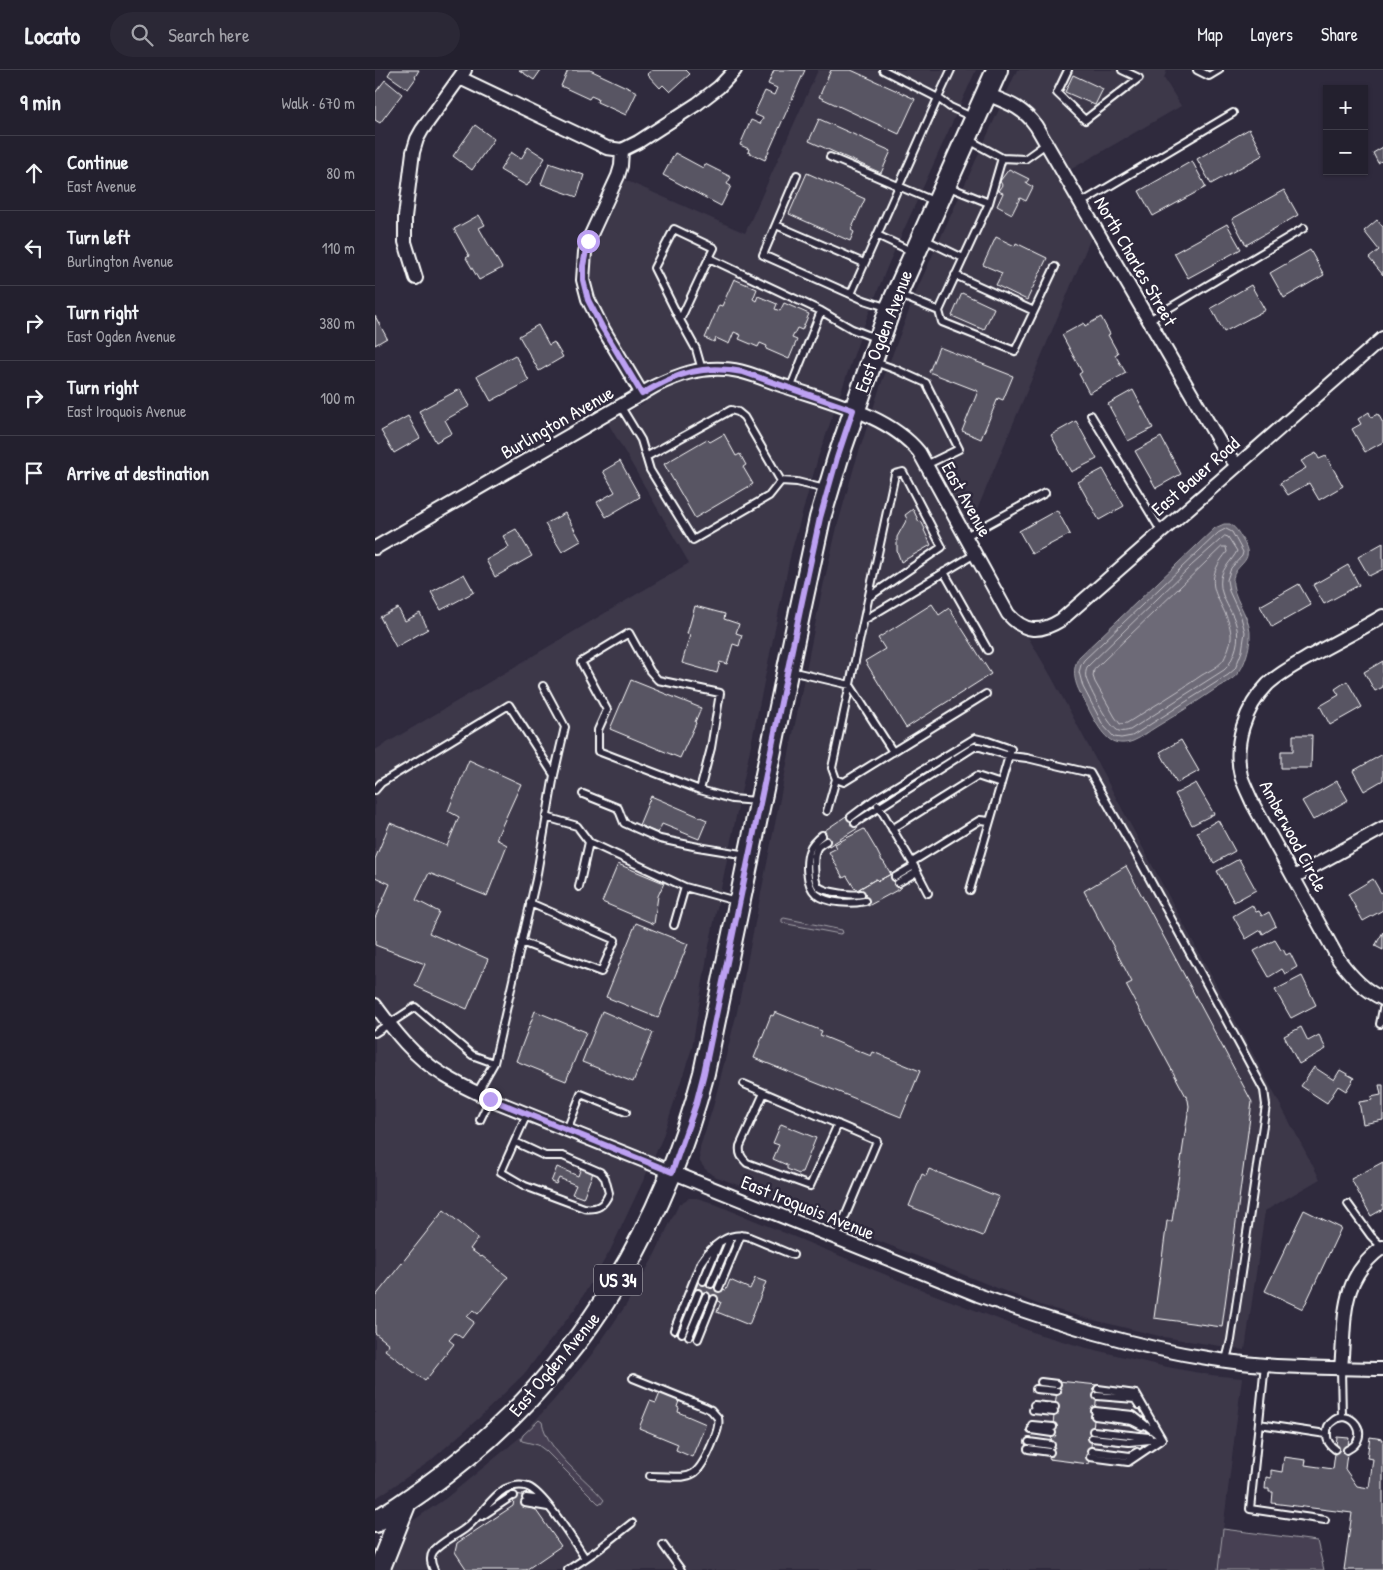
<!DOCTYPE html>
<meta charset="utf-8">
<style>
:root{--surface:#23202e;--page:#2b2836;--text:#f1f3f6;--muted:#a3a3aa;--line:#403e4a}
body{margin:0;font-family:"Patrick Hand",sans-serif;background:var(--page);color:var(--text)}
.controls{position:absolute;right:15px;top:15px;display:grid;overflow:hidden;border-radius:0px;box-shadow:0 1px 4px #0004}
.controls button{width:45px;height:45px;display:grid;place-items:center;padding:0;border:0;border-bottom:1px solid var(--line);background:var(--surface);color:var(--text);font:25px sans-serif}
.stop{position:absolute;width:15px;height:15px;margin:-11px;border:4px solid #bca0f2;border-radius:50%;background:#fff}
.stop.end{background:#bca0f2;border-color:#fff;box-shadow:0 1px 5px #0008}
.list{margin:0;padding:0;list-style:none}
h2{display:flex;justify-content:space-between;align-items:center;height:65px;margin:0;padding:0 20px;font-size:21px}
h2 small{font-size:16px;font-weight:400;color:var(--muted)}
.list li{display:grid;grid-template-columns:32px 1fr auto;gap:15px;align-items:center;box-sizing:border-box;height:75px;padding:0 20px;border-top:1px solid var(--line)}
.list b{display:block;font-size:19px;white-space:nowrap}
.list p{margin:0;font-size:16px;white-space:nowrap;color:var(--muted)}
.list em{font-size:16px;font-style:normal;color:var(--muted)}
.icon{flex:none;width:28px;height:28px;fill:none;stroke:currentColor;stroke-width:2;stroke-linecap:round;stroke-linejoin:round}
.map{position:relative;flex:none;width:1008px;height:1500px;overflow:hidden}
header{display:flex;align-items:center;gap:30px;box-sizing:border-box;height:70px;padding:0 25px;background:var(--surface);border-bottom:1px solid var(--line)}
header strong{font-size:24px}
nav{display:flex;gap:28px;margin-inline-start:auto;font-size:18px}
.search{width:350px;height:45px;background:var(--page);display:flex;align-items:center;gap:12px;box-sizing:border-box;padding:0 18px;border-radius:28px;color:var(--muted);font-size:19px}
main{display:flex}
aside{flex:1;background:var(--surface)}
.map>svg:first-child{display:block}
</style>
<header>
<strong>Locato</strong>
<div class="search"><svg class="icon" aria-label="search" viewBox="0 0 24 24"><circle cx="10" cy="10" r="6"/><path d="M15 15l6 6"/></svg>Search here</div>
<nav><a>Map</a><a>Layers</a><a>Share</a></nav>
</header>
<main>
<aside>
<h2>9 min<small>Walk · 670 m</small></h2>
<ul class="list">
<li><svg class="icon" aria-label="ahead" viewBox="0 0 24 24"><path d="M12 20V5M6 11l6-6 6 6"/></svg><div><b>Continue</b><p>East Avenue</p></div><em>80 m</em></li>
<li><svg class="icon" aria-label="left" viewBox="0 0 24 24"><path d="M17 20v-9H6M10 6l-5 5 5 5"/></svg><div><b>Turn left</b><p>Burlington Avenue</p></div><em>110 m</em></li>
<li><svg class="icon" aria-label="right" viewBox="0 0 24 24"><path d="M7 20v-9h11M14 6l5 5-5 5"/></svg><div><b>Turn right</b><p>East Ogden Avenue</p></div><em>380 m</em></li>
<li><svg class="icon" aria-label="right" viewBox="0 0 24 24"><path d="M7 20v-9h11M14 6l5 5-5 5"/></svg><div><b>Turn right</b><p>East Iroquois Avenue</p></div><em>100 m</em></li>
<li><svg class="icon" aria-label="arrive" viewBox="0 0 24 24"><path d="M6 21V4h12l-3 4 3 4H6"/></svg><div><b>Arrive at destination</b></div></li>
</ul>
</aside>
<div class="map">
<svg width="1008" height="1500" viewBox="0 0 1008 1500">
<rect width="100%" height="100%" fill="#2f2a3d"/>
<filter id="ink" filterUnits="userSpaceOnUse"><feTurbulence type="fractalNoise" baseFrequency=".02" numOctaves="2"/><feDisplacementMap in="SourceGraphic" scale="10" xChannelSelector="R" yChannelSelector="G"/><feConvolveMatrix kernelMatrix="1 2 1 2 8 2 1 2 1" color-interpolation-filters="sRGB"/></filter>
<g filter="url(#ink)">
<path fill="#3c3749" d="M443 0H601L513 195 491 250 443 388 416 483 333 881 317 978 287 1069 276 1094 235 1181 200 1239 149 1304 103 1349 54 1392 0 1429V680L314 493 233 353 271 332 224 251 215 232 209 186 219 180 250 110 370 163Z
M642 0H792L789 8 806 36 688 104 720 158 592 464 676 606 945 1109 890 1141 870 1280 788 1267 710 1248 665 1235 337 1105 330 1099 325 1092 324 1085 325 1077 338 1037 362 942 446 525 463 453 479 397 505 317 543 217Z
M314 1128H322L335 1132 555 1223 663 1264 708 1277 787 1296 836 1305 867 1308 843 1500H12L30 1456 71 1428 143 1369 178 1331 217 1284 251 1235 278 1188 304 1134Z"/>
<path fill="#464152" stroke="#a2a0a8" d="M409 848 467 860 468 863 465 864 407 853V849Z
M164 1350 167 1352C173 1383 210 1407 229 1430L226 1434 223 1433 171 1381 163 1375 147 1371 146 1369 148 1365Z
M848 1459 942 1471 949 1500H843Z"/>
<path fill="#6d6a77" stroke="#a7a6ad" d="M849 454H855C861 458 864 463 867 469 884 495 855 492 858 515 861 534 877 549 875 569 874 579 870 594 864 602 858 610 847 615 839 620 820 633 801 645 781 657 774 661 766 668 758 671 753 673 746 674 740 672 727 669 715 641 709 630 701 616 695 602 704 587L840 458Z"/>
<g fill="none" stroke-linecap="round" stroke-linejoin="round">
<path stroke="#c5c3c9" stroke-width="1" d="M851 459 857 462 868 482 867 486 856 498 852 510 854 521 866 547 870 562 867 581 860 599 853 605 757 666 746 668 739 667 728 655 708 617 704 602 706 595 709 590 843 463Z
M850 466 853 467 862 481C857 491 848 497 846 508 842 535 873 548 859 584 856 590 855 595 849 600L755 660C752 661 747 662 744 661 735 659 714 618 711 608 710 604 711 601 712 597L816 496Z
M847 477H851L852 482C821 519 852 529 856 564 857 571 852 583 849 589 845 596 834 601 827 605 803 622 777 637 752 653L745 654 740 647 720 612 718 606 719 600Z"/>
</g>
<path fill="#595564" stroke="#fff" d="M16 0H44L40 7 41 8 33 19 13 5Z
M144 0H166L159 10Z
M193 0H215L262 22 251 45 222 32 223 29 216 26 214 29 186 16Z
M277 0H311L315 4 295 22 288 15 285 18 272 4Z
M399 0H430L390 90 373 82 374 79 365 75 376 50 385 54 388 48 379 44 390 21 399 25 402 18 393 14Z
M456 0H476L540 29 524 64 444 27Z
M698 5 728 19 720 35 690 22Z
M10 10 27 24 5 53 0 50V23Z
M444 49 516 81 506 103 434 71Z
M100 55 119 69 97 100 78 86Z
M874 59 888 85 836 114 822 89Z
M153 77 170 88 152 116 125 100 136 82 146 89Z
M1008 77V90L1003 93 998 83Z
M300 83 328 98 330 94 356 107 352 114 356 116 346 136 288 105Z
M817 91 831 117 778 146 764 121Z
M174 93 209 105 202 127 166 114Z
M634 99 654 109 651 113 658 117 651 131 645 128 637 144 622 136 628 123 623 121 627 115 625 111Z
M432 103 490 129 476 160 479 162 475 171 414 144Z
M909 120 923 145 871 175 857 149Z
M104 145 110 155 104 158 127 198 104 210 91 188 94 186 79 159Z
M1002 150 1008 157V205L994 188 1004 180 989 161Z
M852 154 866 179 813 208 799 183Z
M621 167 640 176 641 173 672 188 652 230 621 215 627 203 608 195Z
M935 180 949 205 909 228 895 203Z
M359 209 382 219 378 229 381 231 383 226 402 234 400 239 405 241 409 233 434 244 427 260 422 258 417 268 422 270 414 289 391 279 392 276 385 273 383 277 364 269 366 265 359 262 354 274 341 268 339 272 330 268 344 235 347 236Z
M876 215 890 240 849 262 836 238Z
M587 223 619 238 609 260 577 246Z
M0 246 12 268 0 275Z
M726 247 735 264 733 265 743 283 740 285 751 303 714 323 704 304 707 302 687 265 709 253 710 256Z
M163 255 174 275 179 272 188 287 164 301 144 266Z
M564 277 638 306 628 330 623 328 606 369 587 361 603 321 554 302Z
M140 285 154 311 116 331 102 306Z
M85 319 95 336 70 350 77 363 61 372 44 341Z
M758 320 778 358 753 371 733 334Z
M994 342 996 347 1003 344 1008 353V372L990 382 977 359 986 354 983 349Z
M33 346 45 368 19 383 6 361Z
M701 351 722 389 696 402 676 365Z
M349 364 361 386 365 384 371 395 368 397 378 414 320 448 289 394 332 369 335 372Z
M786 367 806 404 781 418 760 381Z
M941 383 944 389 951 386 968 416 944 430 934 413 913 425 905 413 931 398 926 391Z
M245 391 265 427 231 447 222 432 240 422 228 401Z
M728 399 749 436 724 450 703 412Z
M538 439 544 452 546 451 550 459 549 460 556 475 526 492 522 481V467L532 449 530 445Z
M682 440 695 464 657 484 644 461Z
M190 443 206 471 187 482 170 454Z
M141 459 157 486 120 507 111 490 134 477 128 466Z
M1008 473V499L994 506 983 487Z
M973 495 984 515 949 534 938 515Z
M89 504 99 522 66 540 56 522Z
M924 514 936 535 897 557 885 536Z
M557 534 564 545 574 538 616 604 531 658 490 591 510 579 503 568Z
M320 536 350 544 349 549 364 554 361 563 367 565 364 576 358 574 352 594 345 592 342 603 307 593 315 565 312 564Z
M23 538 30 551 45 543 53 559 21 577 5 547Z
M1008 591V617L1000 621 989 602Z
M256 610 326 638 320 652 321 653 305 688 235 659Z
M972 611 987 637 955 655 945 636 964 625 960 619Z
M918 665H937L936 698H906V681H918Z
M806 670 824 701 802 713 785 682Z
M1008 684V710L989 721 978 701Z
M94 690 146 714 121 769 132 775 112 826 54 803 41 830 64 842 54 863 113 889 92 939 40 916 50 894 0 875V848L15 814 0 807V789L15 753 72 776 84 747 73 741Z
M962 711 973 730 938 750 927 731Z
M821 713 839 744 817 755 800 724Z
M276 726 332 750 324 769 287 754 283 763 264 755Z
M474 744 483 758 454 776 446 763Z
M843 750 860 781 839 793 822 762Z
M489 759 502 781 507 791H508L516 804 503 811 501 809 482 820 481 818 480 819 472 806 468 808 454 782 462 778 460 774Z
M864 789 881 820 859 832 842 801Z
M243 794 289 813 283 826 279 854 227 832Z
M751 796 877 1032 847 1257 779 1248 792 1151H797L814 1036 813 1030 751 915 757 912 709 821Z
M516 801 526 818 493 836 484 819 501 809 503 811 516 804 515 802Z
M998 809 1006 823 1008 822V840L988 851 973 824Z
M877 835 881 842 884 841 887 846 894 842 901 856 888 864 886 860 871 869 858 846Z
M261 853 313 874 283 948 231 927Z
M1008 862V880L1000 876Z
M900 870 906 880 908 879 911 885 915 883 922 897 910 904 907 899 894 907 879 881Z
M927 906 941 935 916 948 900 920Z
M160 941 211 962 191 1011 141 991Z
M227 941 278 963 258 1012 207 992Z
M400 942 447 961 445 965 496 986 498 982 545 1001 526 1047 379 988 396 945 398 946Z
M926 957 933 971 944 965 951 979 924 994 909 966Z
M939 997 959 1010 965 1000 979 1008 971 1021 963 1016 952 1033 926 1016Z
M1004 1015H1008V1050L988 1054 984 1032 997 1030 996 1027 1006 1025Z
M406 1054 441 1068 427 1102H425L424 1104 412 1099V1095L398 1089 404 1075 398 1073Z
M1008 1092V1139L996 1146 976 1109Z
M207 1095 219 1100 208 1128 197 1124 201 1115 184 1108 181 1114 176 1112 182 1097 203 1106Z
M554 1099 624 1127 608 1166 534 1136 547 1104 551 1106Z
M69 1140 103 1168 95 1179 106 1187 107 1186 133 1207 103 1244 98 1240 92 1247 99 1252 87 1268 80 1263 74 1270 79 1274 50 1311 10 1280 14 1274 0 1263V1227Z
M929 1140 966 1158 928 1239 890 1221Z
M380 1208 391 1212 374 1255 342 1242 346 1232 320 1221 324 1210 351 1220 355 1210 375 1219Z
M683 1311 723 1315 714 1394 674 1389Z
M285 1323 304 1331 302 1337 304 1338 303 1342 331 1354 317 1387 301 1380 303 1374 264 1358 275 1331 281 1333Z
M962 1367 974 1368 970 1399 982 1416 994 1418 998 1389 992 1388 995 1367 1008 1369V1500H969L977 1443 897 1433 898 1422H894V1419H890L891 1407 896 1408V1400L907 1402 909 1387 931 1390 930 1395 958 1399Z
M140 1424 152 1426 150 1437 160 1439 186 1476 151 1500H92L80 1482 82 1473 138 1436Z"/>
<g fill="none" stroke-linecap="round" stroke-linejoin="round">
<defs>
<path id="lane" d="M508 0 563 28 576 0
M693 0 682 23 710 50 764 8 747 0
M822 0 834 6 844 0
M594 70 627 88 650 89 671 74
M455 87 561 132
M422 105 388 185 489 230 514 238
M574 117 614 133
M706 133 858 43
M401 155 489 193
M502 165 538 182
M549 169 588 188
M580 205 659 241
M476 224 563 28 575 37 599 48
M525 225 564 241 614 133 627 88
M564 241 567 252 640 281 680 197
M305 250 279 198 299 159 339 178 334 188
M774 250 929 158
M500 292 522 300 551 313 584 379 551 395
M327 300 321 279 305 250 334 188 446 241 477 259 503 269
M415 319 446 241
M246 337 266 370 275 400 318 470 394 426 406 411 422 412 450 419
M716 345 786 461
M271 387 356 340 363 342 369 347 406 411
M591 466 670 423
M569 502 613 580
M494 527 567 477 528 402 520 404C499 502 478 600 457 698L461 709 469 712 611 624
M489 550 600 484
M415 601 475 615 518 682
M0 720 6 713 134 635 179 705
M325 720 336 678 345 623 283 610 275 601 254 563 206 592 232 640 223 660V681L325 720 357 729 382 731
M208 724 243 738 249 753 285 769 323 777 372 785
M503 735 537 792 553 823
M452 741 461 709
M171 747 202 756 214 772 310 817 361 831
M476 747 500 729 600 668 613 671 636 679 595 820
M480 753 599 677H605L635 686 652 688 715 703 766 793 889 1020 891 1035 856 1270 851 1290
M517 759 602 706 626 714
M447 765C442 769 437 773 435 779 430 792 431 815 441 824 453 834 476 834 490 831
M451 771C448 773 444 775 442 778 438 786 438 811 444 817 450 822 478 826 486 824
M537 792 605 750 615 751
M520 807 539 796
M523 813 542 802
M204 817 214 772
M299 855 310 817
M146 872 226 902 240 870 155 833
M1005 954 1008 939
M0 963 40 937 97 985 119 993
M369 1014 502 1071 461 1168
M102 1023 119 993 161 809 179 705 190 657 168 616
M389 1023 365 1076C364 1084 366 1087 372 1093L435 1116 463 1054
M105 1050 115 1029
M192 1060 206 1024 251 1042
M140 1072 170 1086H188L225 1102 230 1108 234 1123C229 1136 222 1140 209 1138L150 1116 126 1102 152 1044
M973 1134 996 1166 1007 1177
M328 1211 344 1173
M336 1214 356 1167
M344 1218 366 1165
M299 1260 326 1192C336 1177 352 1162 372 1166L418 1185
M307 1263 323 1223
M314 1266 331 1226
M323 1269 339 1229
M890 1294 875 1439 950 1450
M966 1298 967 1347
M258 1308 330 1337 336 1340 343 1348C345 1357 340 1366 337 1374 320 1415 314 1406 275 1406
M666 1312 682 1314
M661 1319 682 1321
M723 1319 761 1324 787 1369
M722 1326 760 1329 764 1335
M659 1335 680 1337
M658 1340 679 1342
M720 1341 758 1345 783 1365
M720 1346 757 1351 767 1356
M884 1354 951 1364
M657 1355 678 1357
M656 1360 677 1363
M718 1361 774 1367
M717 1368 754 1372 786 1369
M654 1372 676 1375
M653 1379 675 1382
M960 1379C954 1375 951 1370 952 1362 952 1358 954 1354 957 1352 975 1335 999 1367 972 1380
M716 1381 755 1386 762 1382
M715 1387 753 1392 787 1369
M151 1428 167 1430
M150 1433 173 1437
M107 1446 137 1426H139
M288 1475 306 1500
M59 1500C56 1494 54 1488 58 1482 65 1472 83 1465 92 1457 106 1446 115 1428 130 1419 137 1416 146 1414 153 1417 169 1423 200 1473 210 1488
M193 1500 224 1479 257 1453"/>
<path id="street" d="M85 8 232 78 247 80 263 72 322 34 344 17 360 0
M611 24C631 32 648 37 661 56L849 380 862 395
M247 80 246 96 243 106 213 171 210 182 208 210 213 229 227 257 267 324
M41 208 30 172V147L38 82 42 69 47 60 90 0
M0 478 280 316C303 305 324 297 350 299 371 300 392 311 412 317 455 332 514 345 544 382L633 544C650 563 665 563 686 550L1008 268
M1008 546C986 559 963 571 941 583 924 593 907 601 893 614 870 637 858 674 866 706 869 715 874 725 878 734L964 890C977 907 989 920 1008 929
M919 807 1008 758
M0 935C19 961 39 987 67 1004 82 1014 98 1021 115 1029L603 1225C679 1252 758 1277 838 1289 894 1298 951 1298 1008 1299
M966 1298C971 1250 963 1209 1008 1177"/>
<path id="primary" d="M0 1452C32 1432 63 1410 92 1386 212 1287 290 1152 329 1003L426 536 445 448 463 388 515 239 622 0
M4 1500 31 1432"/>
</defs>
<use href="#lane" stroke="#fff" stroke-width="10"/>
<use href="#street" stroke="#fff" stroke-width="16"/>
<use href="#primary" stroke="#fff" stroke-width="24"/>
<use href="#lane" stroke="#2f2a3d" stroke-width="6"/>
<use href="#street" stroke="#2f2a3d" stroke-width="12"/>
<use href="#primary" stroke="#2f2a3d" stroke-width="20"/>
</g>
</g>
<g fill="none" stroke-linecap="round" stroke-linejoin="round" filter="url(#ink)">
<path stroke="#bca0f2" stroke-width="6" d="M115 1029 297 1102 321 1034 329 1003 426 536 445 448 462 388 478 340 368 302C328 294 302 303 267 324L227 257 213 230 208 210V196L213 171"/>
</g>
<g text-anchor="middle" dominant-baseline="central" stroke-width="5" stroke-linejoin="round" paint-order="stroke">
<rect fill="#2f2a3d" stroke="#c1bfc5" stroke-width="1" x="219" y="1194.5" width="48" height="31" rx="4"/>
<g font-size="18" font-weight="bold" fill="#fff">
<text x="243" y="1210">US 34</text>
</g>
<g font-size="19" fill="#fff" stroke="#2f2a3d">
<text transform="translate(761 191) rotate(60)">North Charles Street</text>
<text transform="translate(508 261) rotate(-69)">East Ogden Avenue</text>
<text transform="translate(182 352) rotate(-30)">Burlington Avenue</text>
<text transform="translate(820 406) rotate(-41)">East Bauer Road</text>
<text transform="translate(592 429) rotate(61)">East Avenue</text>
<text transform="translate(919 766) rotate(62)">Amberwood Circle</text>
<text transform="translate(433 1137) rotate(22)">East Iroquois Avenue</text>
<text transform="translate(179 1294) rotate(-50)">East Ogden Avenue</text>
</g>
</g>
</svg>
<div class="controls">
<button>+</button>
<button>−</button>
</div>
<div class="stop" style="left:213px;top:171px"></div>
<div class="stop end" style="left:115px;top:1029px"></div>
</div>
</main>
